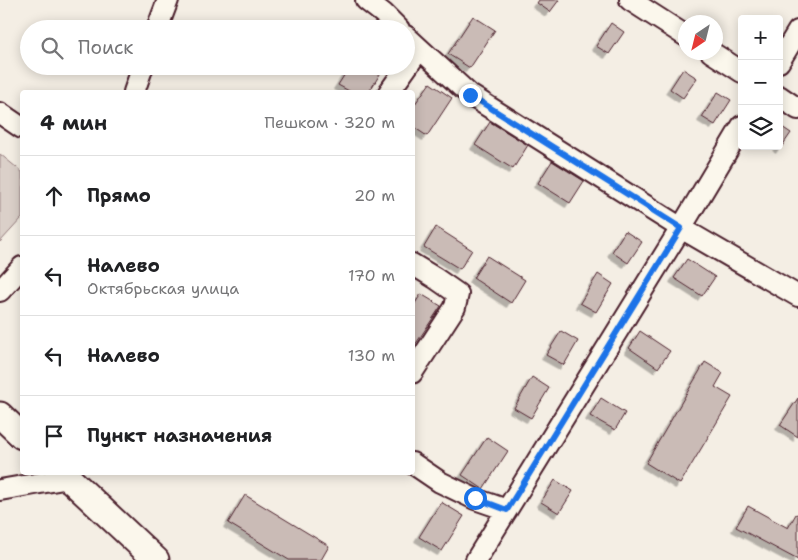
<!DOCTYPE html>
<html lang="ru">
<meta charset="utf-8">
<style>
:root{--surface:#fff;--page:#f2f2f2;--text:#202124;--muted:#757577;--line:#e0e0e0}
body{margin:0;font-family:"Shantell Sans",sans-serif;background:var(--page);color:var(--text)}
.controls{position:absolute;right:15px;top:15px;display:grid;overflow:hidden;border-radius:5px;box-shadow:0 2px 12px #0003}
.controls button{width:45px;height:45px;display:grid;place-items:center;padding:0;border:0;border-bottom:1px solid var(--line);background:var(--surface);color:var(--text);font:25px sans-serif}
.compass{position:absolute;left:678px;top:15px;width:45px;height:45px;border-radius:50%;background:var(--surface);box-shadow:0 2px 12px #0003;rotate:215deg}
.stop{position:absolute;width:15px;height:15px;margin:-11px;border:4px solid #1a73e8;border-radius:50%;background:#fff}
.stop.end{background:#1a73e8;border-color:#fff;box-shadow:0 1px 5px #0008}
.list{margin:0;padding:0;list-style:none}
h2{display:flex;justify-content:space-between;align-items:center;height:65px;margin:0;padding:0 20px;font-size:21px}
h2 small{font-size:16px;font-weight:400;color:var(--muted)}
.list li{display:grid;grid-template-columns:32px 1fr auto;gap:15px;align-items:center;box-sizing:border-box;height:80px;padding:0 20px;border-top:1px solid var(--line)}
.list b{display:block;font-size:19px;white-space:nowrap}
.list p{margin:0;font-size:16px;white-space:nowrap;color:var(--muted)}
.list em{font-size:16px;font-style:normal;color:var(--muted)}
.icon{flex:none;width:28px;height:28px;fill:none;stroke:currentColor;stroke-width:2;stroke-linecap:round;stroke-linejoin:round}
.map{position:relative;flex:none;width:798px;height:560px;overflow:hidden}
.search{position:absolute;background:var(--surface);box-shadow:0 2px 12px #0003;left:20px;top:20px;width:395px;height:55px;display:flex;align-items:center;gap:12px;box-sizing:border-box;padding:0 18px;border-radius:28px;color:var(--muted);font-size:19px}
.panel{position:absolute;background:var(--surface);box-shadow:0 2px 12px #0003;left:20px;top:90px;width:395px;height:385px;border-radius:5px}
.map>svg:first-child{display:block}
</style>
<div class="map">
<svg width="798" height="560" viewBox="0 0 798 560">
<defs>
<filter id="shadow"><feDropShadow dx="-4.5" dy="4.5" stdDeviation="0" flood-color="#0004"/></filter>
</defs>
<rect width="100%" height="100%" fill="#f4eee4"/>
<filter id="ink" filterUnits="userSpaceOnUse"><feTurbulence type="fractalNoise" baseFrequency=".02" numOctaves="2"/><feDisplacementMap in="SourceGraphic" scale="10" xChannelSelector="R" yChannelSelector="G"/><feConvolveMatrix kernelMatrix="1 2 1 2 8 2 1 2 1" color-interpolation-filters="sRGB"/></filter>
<g filter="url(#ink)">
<path fill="#dbd0c9" stroke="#92787a" d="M0 154 22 172V218L0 242Z"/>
<path fill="#cabbb6" stroke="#4a1f2b" filter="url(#shadow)" d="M539 0H559L550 12 537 3Z
M473 16 495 30 470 68 448 54Z
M379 22 389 29H374Z
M611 23 624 32 609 54 596 46Z
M350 66H385L369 92H351L338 85Z
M683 69 697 78 683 98 670 89Z
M430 83 452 98 427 136 412 126V108Z
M718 92 731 100 715 125 702 117Z
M490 122 528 145 513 169 475 145Z
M779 125 791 133 780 149 777 146H779Z
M552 161 584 181 570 203 538 183Z
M436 227 472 250 460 269 424 247Z
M625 231 642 242 628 263 612 252Z
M487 256 525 280 511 303 473 278Z
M687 259 715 277 702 296 674 278Z
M598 274 613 284 596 312 580 303Z
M421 294 441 306 415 345 412 344V308Z
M561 331 578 341 564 365 546 355Z
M640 331 670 351 658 368 629 348Z
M705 362 723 373 715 387 732 397 680 484 646 463Z
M532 377 549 388 531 418 514 408Z
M601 398 625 413 615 430 590 416Z
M798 398V437L780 425Z
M487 437 508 451 483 489 462 475Z
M555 480 573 491 559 513 541 502Z
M245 495 329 546 321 560H289L228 523Z
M441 502 464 516 442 551 419 537Z
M748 506 788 528 796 514 798 515V560L736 527Z"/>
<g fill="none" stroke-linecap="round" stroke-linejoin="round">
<defs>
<path id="minor" d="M366 0 384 14 399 29
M630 0 686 36
M157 29 168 0
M406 36 470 95 681 228 798 296
M711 52 742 72
M779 62 798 31
M134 92 143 66
M389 92 419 50
M779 96 798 109
M0 113 22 128
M412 264 435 278 458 294 455 307 412 373
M0 291 22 267
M412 463 440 482 475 499 507 510
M0 490 69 478
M476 560 681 228 742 126"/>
<path id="major" d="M0 415 22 436
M62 472 156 560"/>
</defs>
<use href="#minor" stroke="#4a1f2b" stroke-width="24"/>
<use href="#major" stroke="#4a1f2b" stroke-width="29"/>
<use href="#minor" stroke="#fbf7ec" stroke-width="20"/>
<use href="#major" stroke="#fbf7ec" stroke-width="25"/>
</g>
</g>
<g fill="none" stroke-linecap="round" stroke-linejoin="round" filter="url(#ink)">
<path stroke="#1a73e8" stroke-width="6" d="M470 95 681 228 507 510 475 498"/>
</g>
</svg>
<div class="controls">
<button>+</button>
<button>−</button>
<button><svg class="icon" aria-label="layers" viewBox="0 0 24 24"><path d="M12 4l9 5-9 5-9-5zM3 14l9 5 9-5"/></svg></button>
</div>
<svg class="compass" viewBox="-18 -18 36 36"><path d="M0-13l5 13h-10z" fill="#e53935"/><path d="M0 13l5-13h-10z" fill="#757577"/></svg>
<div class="stop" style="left:475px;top:498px"></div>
<div class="stop end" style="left:470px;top:95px"></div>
<div class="search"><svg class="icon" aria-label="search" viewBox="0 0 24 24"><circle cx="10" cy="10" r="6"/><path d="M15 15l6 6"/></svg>Поиск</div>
<section class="panel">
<h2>4 мин<small>Пешком · 320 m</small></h2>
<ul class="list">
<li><svg class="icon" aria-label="ahead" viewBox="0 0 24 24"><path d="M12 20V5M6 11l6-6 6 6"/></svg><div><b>Прямо</b></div><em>20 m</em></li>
<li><svg class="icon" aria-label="left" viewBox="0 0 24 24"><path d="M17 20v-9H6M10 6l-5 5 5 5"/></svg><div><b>Налево</b><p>Октябрьская улица</p></div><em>170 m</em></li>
<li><svg class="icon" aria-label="left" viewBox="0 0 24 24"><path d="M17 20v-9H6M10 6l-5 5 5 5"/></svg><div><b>Налево</b></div><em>130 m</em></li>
<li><svg class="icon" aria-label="arrive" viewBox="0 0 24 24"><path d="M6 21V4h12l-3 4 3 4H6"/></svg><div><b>Пункт назначения</b></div></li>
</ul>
</section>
</div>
